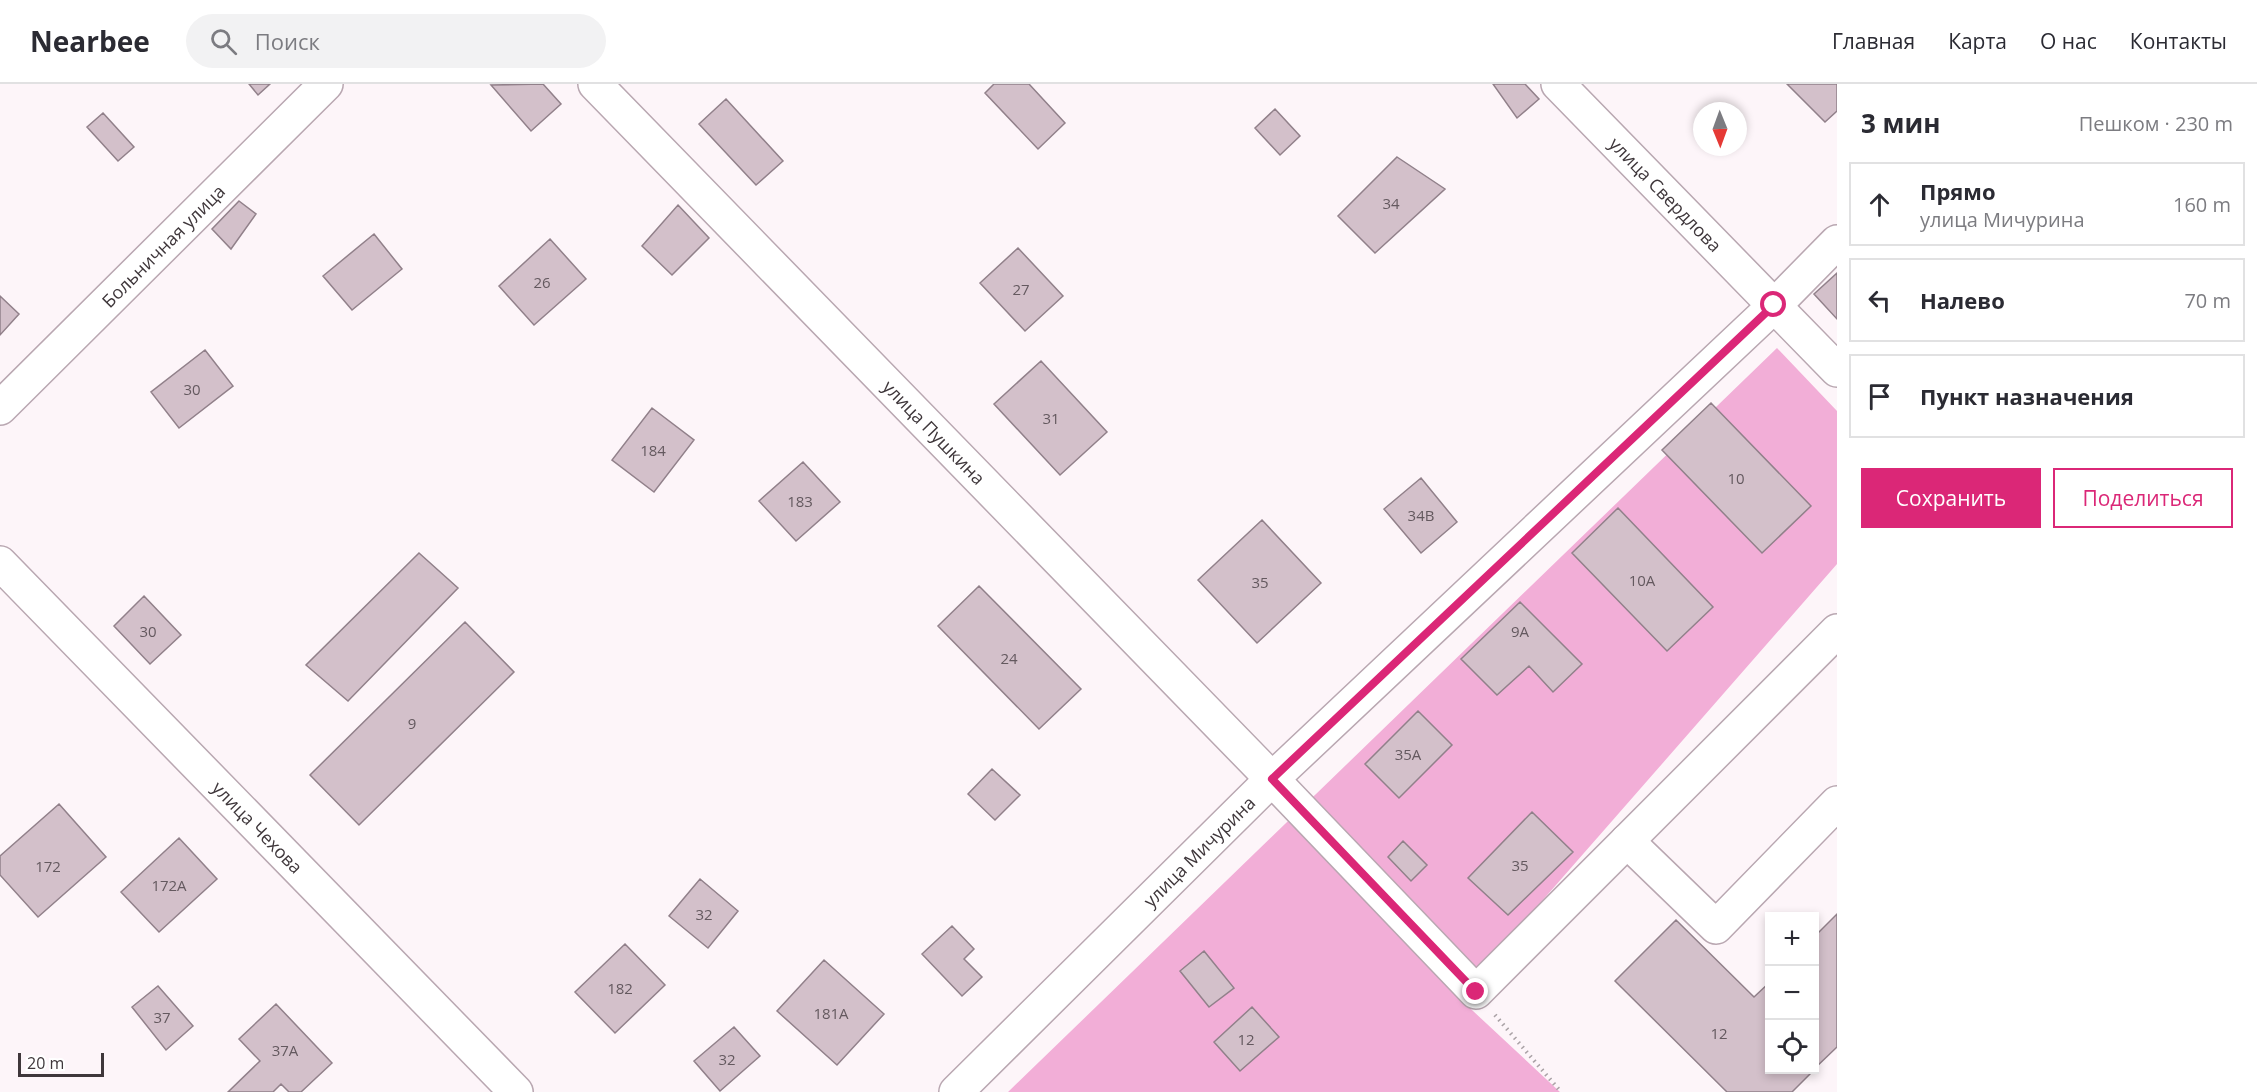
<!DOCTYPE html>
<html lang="ru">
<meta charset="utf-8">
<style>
:root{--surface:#fff;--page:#f2f2f3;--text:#2b2b33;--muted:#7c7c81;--line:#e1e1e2;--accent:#db2777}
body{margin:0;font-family:"Open Sans",sans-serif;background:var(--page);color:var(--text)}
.controls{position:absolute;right:18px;bottom:18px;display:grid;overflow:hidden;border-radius:0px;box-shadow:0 3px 9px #0003}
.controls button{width:54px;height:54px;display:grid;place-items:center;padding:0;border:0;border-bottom:2px solid var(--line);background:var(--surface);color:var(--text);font:30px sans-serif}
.compass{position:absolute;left:1693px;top:18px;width:54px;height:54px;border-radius:50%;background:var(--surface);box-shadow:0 3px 9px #0003;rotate:179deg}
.scale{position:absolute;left:18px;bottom:15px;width:86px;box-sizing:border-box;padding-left:6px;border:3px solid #3f373b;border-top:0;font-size:16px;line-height:21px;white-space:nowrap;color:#3f373b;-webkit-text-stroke:4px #fff;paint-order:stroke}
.stop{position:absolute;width:18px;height:18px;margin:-14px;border:4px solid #db2777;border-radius:50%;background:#fff}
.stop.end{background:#db2777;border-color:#fff;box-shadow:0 2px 6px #0008}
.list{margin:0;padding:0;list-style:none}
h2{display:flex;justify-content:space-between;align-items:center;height:78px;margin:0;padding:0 24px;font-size:26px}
h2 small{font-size:20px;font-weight:400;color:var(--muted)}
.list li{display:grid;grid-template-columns:39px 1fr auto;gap:18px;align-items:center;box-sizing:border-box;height:84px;margin:0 12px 12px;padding:0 12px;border:2px solid var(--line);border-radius:0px}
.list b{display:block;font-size:22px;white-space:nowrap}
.list p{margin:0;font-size:20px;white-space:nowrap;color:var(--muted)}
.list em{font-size:20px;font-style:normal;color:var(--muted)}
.actions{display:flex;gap:12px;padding:18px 24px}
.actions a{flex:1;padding:14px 0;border:2px solid var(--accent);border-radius:0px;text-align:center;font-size:21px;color:var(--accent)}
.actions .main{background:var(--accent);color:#fff}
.icon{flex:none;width:33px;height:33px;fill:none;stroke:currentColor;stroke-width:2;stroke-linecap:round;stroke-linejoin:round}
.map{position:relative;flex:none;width:1837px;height:1008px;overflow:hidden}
header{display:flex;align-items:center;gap:36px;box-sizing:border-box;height:84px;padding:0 30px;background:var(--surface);border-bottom:2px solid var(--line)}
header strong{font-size:28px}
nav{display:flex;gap:33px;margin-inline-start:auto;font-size:21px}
.search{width:420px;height:54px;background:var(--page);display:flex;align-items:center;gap:15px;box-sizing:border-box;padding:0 21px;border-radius:33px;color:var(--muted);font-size:22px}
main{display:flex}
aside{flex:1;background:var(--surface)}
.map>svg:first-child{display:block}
</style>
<header>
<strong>Nearbee</strong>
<div class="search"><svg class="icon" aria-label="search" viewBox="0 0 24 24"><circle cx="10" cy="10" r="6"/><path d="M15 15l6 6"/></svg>Поиск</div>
<nav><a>Главная</a><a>Карта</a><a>О нас</a><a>Контакты</a></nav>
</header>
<main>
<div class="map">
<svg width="1837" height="1008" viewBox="0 0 1837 1008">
<rect width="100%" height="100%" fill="#fdf5f9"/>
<path fill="#f2aed7" d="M1777 264 1837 327V480L1458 913 1560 1008H1008Z"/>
<path fill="#d3c0ca" stroke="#91808a" stroke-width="1.5" d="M249 0H270L258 11Z
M543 0 561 20 531 47 491 1Z
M994 0H1029L1065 39 1038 65 985 9Z
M1493 0H1525L1539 15 1517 34Z
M1787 0H1837V27L1825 38Z
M726 15 783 77 756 101 699 40Z
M1275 25 1300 52 1280 71 1255 44Z
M103 29 134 63 118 77 87 43Z
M1397 73 1445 105 1375 169 1338 132Z
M239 117 256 130 231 165 212 145Z
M678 121 709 154 672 191 642 162Z
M374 150 402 185 352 226 323 192Z
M550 155 586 195 534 241 499 202Z
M1018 164 1063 212 1025 247 980 199Z
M1837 189V235L1814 210Z
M0 212 19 230 0 251Z
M205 266 233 302 179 344 151 308Z
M1041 277 1107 348 1060 391 994 320Z
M1711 319 1811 422 1762 469 1662 366Z
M652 324 694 356 654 408 612 376Z
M803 378 840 418 796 457 759 417Z
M1421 394 1457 438 1421 469 1384 425Z
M1618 424 1713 523 1667 567 1572 469Z
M1262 436 1321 499 1257 559 1198 496Z
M419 469 458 504 348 617 306 581Z
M979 502 1081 605 1039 645 938 542Z
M144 512 181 551 150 580 114 542Z
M1520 518 1582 580 1553 608 1529 582 1497 611 1461 575Z
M465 538 514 588 359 741 310 691Z
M1418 627 1452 661 1399 714 1365 680Z
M992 685 1020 711 995 736 968 710Z
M59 720 106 773 38 833 0 791V772Z
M1532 728 1573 768 1508 831 1468 794Z
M179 754 217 795 159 848 121 808Z
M1403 757 1427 781 1411 797 1388 773Z
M700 795 738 827 708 864 669 832Z
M1837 830V963L1814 985V853Z
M1676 836 1754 913 1770 898V986H1814L1792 1008H1727L1615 897Z
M952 842 974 865 964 875 982 893 962 912 922 870Z
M625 860 665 901 615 949 575 908Z
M1204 867 1234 904 1209 923 1180 887Z
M824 876 884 930 837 981 777 927Z
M158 902 193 942 166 966 132 923Z
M276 920 332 979 301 1008H289L281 1000 273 1008H228L260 977 239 955Z
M1252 923 1279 953 1240 987 1214 958Z
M734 943 760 972 720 1007 694 977Z"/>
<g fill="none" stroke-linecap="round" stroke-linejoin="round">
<defs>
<g id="minor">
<path id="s1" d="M595 0 1272 695 1476 908 1837 547"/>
<path id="s2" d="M1558 0 1837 286"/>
<path id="s3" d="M0 324 326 0"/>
<path id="s4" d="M0 479 516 1008"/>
<path d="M1627 757 1716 843 1837 719"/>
<path id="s5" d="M956 1008 1272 695 1775 221 1837 158"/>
</g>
</defs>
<use href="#minor" stroke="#b9a7b1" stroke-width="36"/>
<path stroke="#aaa2a6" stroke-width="4" stroke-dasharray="1.5 4.5" stroke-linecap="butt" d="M1495 931 1561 1008"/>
<use href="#minor" stroke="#fff" stroke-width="33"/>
</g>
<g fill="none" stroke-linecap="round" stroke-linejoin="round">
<path stroke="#db2777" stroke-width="8" d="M1476 908 1272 695 1774 221"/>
</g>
<g text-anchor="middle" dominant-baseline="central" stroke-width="6" stroke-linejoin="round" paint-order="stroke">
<g font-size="15" fill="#64595f">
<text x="1391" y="119">34</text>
<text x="542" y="198">26</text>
<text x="1021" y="205">27</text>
<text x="192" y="305">30</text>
<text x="1051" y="334">31</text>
<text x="653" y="366">184</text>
<text x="1736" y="394">10</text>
<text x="800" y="417">183</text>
<text x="1421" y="431">34В</text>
<text x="1642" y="496">10А</text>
<text x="1260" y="498">35</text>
<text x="148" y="547">30</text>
<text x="1520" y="547">9А</text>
<text x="1009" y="574">24</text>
<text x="412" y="639">9</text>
<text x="1408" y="670">35А</text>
<text x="1520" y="781">35</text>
<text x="48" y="782">172</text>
<text x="169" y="801">172А</text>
<text x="704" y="830">32</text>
<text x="620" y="904">182</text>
<text x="831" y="929">181А</text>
<text x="162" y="933">37</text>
<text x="1719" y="949">12</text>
<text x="1246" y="955">12</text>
<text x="285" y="966">37А</text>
<text x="727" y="975">32</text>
</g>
<g font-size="18" fill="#3f373b" stroke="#fff">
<text stroke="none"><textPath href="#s2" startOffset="154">улица Свердлова</textPath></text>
<text stroke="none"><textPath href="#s3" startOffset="230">Больничная улица</textPath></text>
<text stroke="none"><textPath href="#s1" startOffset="486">улица Пушкина</textPath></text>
<text stroke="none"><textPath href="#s4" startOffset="369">улица Чехова</textPath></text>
<text stroke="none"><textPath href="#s5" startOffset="342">улица Мичурина</textPath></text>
</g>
</g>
</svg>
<div class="controls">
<button>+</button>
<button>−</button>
<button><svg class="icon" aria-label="locate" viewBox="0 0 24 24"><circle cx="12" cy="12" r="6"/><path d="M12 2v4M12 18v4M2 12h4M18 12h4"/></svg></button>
</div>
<svg class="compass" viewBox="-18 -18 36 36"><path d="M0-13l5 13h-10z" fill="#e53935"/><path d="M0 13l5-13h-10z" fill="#7c7c81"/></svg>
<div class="scale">20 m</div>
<div class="stop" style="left:1774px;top:221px"></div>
<div class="stop end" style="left:1476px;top:908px"></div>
</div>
<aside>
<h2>3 мин<small>Пешком · 230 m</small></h2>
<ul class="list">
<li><svg class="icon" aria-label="ahead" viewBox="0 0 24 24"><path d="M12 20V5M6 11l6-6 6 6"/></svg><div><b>Прямо</b><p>улица Мичурина</p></div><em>160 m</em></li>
<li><svg class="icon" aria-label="left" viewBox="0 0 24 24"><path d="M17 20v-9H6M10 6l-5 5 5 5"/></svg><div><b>Налево</b></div><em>70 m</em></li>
<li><svg class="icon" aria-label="arrive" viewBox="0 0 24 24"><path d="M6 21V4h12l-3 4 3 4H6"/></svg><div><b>Пункт назначения</b></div></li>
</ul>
<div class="actions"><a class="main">Сохранить</a><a>Поделиться</a></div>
</aside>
</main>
